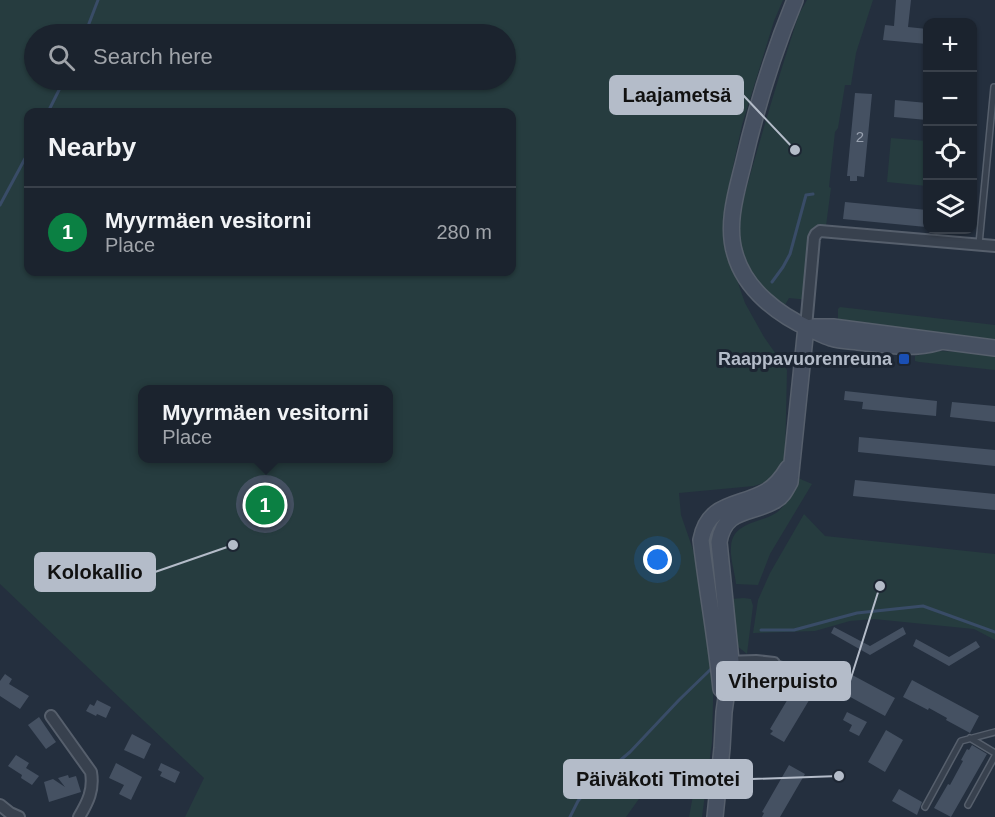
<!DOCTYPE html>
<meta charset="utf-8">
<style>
:root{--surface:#1b232e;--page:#282f3a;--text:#f1f3f6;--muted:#a0a4aa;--line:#39404a;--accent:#0b8043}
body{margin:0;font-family:Helvetica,sans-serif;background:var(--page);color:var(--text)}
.controls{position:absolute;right:18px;top:18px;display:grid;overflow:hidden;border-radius:12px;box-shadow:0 2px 4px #0004}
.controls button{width:54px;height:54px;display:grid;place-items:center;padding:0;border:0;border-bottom:2px solid var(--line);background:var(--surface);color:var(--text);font:30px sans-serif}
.you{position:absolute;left:658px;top:560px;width:21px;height:21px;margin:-15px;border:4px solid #fff;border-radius:50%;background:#1a73e8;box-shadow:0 0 0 9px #1a73e833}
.badge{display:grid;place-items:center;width:39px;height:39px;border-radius:50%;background:var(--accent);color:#fff;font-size:20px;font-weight:700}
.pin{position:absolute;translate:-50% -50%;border:3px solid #fff;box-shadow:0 2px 6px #0006}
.popup{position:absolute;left:138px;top:385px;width:255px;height:78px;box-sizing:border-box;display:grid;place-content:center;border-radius:12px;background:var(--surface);filter:drop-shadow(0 2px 4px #0005);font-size:20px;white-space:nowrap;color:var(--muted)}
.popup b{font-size:22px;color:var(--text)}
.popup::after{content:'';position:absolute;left:50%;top:100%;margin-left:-12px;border:12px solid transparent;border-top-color:var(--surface)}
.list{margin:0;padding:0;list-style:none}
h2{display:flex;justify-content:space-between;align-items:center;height:78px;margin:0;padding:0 24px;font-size:26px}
h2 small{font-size:20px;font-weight:400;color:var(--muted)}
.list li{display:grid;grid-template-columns:39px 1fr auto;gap:18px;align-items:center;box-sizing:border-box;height:90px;padding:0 24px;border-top:2px solid var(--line)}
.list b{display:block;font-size:22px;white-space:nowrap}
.list p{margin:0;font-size:20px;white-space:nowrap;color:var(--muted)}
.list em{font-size:20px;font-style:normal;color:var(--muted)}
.icon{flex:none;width:33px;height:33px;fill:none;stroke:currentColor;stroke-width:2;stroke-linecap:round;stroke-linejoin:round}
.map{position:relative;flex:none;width:995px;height:817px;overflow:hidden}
.search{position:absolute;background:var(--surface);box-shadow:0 2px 4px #0004;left:24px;top:24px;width:492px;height:66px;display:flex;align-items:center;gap:15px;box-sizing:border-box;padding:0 21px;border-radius:33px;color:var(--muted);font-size:22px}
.panel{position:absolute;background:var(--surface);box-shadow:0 2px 4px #0004;left:24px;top:108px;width:492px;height:168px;border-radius:12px}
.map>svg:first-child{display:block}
</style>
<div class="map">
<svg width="995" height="817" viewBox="0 0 995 817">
<rect width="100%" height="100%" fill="#242f3e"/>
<path fill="#263c3f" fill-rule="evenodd" d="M0 0H783L774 21 742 125 725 204 724 230 728 254 745 303 764 337 787 370 785 459 773 480 754 486 679 493 681 515 699 567 714 663 712 742 702 817H689L694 790 687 785 641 796 626 817H185L204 778 0 584ZM34 34H506V80H34ZM28 112H512V272H28ZM142 390H388V458H142Z
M807 0H873L856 53 851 85H845L838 128 835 132 829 187 831 188 826 226 820 231 809 300 789 298 785 305C759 287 743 267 739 234 737 214 746 192 751 172 766 119 782 66 799 14Z
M891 138 927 141V186L887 182Z
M840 307 995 325V341L838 319V309Z
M939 351 965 352 995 355V370L919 362 915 361V356Z
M798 478 812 484 770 554 758 585 736 584C735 573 730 559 731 547 732 522 761 523 776 513 787 505 793 490 798 478Z
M804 514 825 536 995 554V640L974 629 874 619 850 621 815 631 753 633 758 600 770 573Z
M744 598 751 599 753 606 747 654 736 645 731 599Z"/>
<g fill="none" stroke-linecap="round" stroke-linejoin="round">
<path stroke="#394c67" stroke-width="3" d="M85 34 98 0
M48 112 64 80
M0 205 28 153
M772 282 783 267 790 254 806 195 813 194
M761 630H794L857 613 923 606 995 632
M570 817 578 801 593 783 630 752 679 700 711 669"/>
</g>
<path fill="#455162" d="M896 0H911L908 27 927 29V44L883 40 885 25 894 26Z
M855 93 872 94 864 177 857 176V181H850V176H847Z
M895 100 927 103V120L894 117Z
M845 202 927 210 926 227 843 219Z
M845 391 937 401 936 416 862 409 863 402 844 400Z
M952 402 995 406V422L950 417Z
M859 437 995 450V466L858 452Z
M236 504a29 29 0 1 1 58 0a29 29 0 1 1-58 0Z
M855 480 995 494V510L853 496Z
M834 627 870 646 903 627 906 634 870 655 831 633Z
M916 639 949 657 976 641 980 647 949 666 913 646Z
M830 663 895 698 885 716 821 681Z
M5 674 12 679 9 684 29 696 20 709 0 696V681Z
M912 680 979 716 970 733 946 720 947 718 929 708 928 710 903 697Z
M800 684 814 692 784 742 770 734 773 731 770 729 795 687 798 688Z
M97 700 111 707 106 718 97 714 96 716 86 711 90 704 94 706Z
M847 712 867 722 859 736 849 731 852 725 843 720Z
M39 717 56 742 46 749 28 725Z
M886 730 903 740 885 772 868 762Z
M132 734 151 744 144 759 124 750Z
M972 745 987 754 951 817 934 808 948 784 950 785 963 761 961 760 967 749 969 750Z
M16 755 29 763 26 768 39 776 32 785 21 778 22 775 8 766Z
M116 763 142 777 131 800 119 794 124 785 109 778Z
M161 763 180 772 175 783 160 776 162 772 158 770Z
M789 765 805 774 780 817H762L764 813 762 812Z
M68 775 69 778 76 776 81 792 49 802 44 782 53 779 65 787 58 778Z
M899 789 922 802 917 815 892 801Z"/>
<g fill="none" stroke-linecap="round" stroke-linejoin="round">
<defs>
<path id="lane" d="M979 244 994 87
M774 663 790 667 805 676
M970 738 995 753
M968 805 995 756
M925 807 961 741 995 732"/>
<path id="street" d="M806 327 814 238 816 234 820 231 995 246
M725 662 756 661 774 663
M51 716 91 772C94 790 88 802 79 817
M0 805 10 813 19 817"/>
<path id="secondary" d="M795 0C773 53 756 108 743 165 736 193 726 225 735 254 745 290 779 315 810 329 817 332 824 336 831 338 840 341 850 341 858 342 886 345 912 350 939 342
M812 327H833L995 348
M721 689C716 639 707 590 701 540 708 502 738 507 765 492 775 487 782 478 788 468
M715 817 722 748 724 712 731 661 719 542C725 507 752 515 776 500 783 496 786 489 790 482L806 327"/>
</defs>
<use href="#lane" stroke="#565f6c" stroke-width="8"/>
<use href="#street" stroke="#565f6c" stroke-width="14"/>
<use href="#secondary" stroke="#565f6c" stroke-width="18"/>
<use href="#lane" stroke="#38414e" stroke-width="5"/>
<use href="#street" stroke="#38414e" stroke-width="10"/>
<use href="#secondary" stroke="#465061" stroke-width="15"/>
</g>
<rect fill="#1a4fb4" stroke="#1d2633" stroke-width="2" x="898" y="353" width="12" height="12" rx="3"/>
<g text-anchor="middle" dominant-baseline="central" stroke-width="6" stroke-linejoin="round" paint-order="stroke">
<g font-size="15" fill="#98a1af">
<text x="860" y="136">2</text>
</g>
<g font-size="18" font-weight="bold" fill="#b4bcc9" stroke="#1d2633" text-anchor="end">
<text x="892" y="359">Raappavuorenreuna</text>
</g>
</g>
<path fill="none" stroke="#b4bcc9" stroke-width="2" d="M795 150L743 95M233 545L155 572M880 586L850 681M839 776L752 779"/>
<g fill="#b4bcc9" stroke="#1d2633" stroke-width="2">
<circle cx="795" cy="150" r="6"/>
<circle cx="233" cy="545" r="6"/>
<circle cx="880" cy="586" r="6"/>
<circle cx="839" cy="776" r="6"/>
</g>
<g fill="#b4bcc9" stroke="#b4bcc9" stroke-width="2">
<rect x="610" y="76" width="133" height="38" rx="6"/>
<rect x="35" y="553" width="120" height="38" rx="6"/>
<rect x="717" y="662" width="133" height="38" rx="6"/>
<rect x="564" y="760" width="188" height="38" rx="6"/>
</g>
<g font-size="20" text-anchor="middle" font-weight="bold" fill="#111">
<text x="677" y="102">Laajametsä</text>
<text x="95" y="579">Kolokallio</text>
<text x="783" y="688">Viherpuisto</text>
<text x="658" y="786">Päiväkoti Timotei</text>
</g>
</svg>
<div class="controls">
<button>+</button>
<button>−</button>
<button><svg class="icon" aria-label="locate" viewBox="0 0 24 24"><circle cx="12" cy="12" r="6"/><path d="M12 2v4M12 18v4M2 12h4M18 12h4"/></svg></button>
<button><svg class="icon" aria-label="layers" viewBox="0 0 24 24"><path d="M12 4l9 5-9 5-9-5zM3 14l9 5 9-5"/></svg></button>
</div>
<div class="you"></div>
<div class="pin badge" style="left:265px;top:505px">1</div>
<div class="popup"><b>Myyrmäen vesitorni</b>Place</div>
<div class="search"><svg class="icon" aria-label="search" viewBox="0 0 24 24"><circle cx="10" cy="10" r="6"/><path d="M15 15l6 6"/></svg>Search here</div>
<section class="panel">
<h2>Nearby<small></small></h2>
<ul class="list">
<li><span class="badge">1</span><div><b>Myyrmäen vesitorni</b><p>Place</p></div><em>280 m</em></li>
</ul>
</section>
</div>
